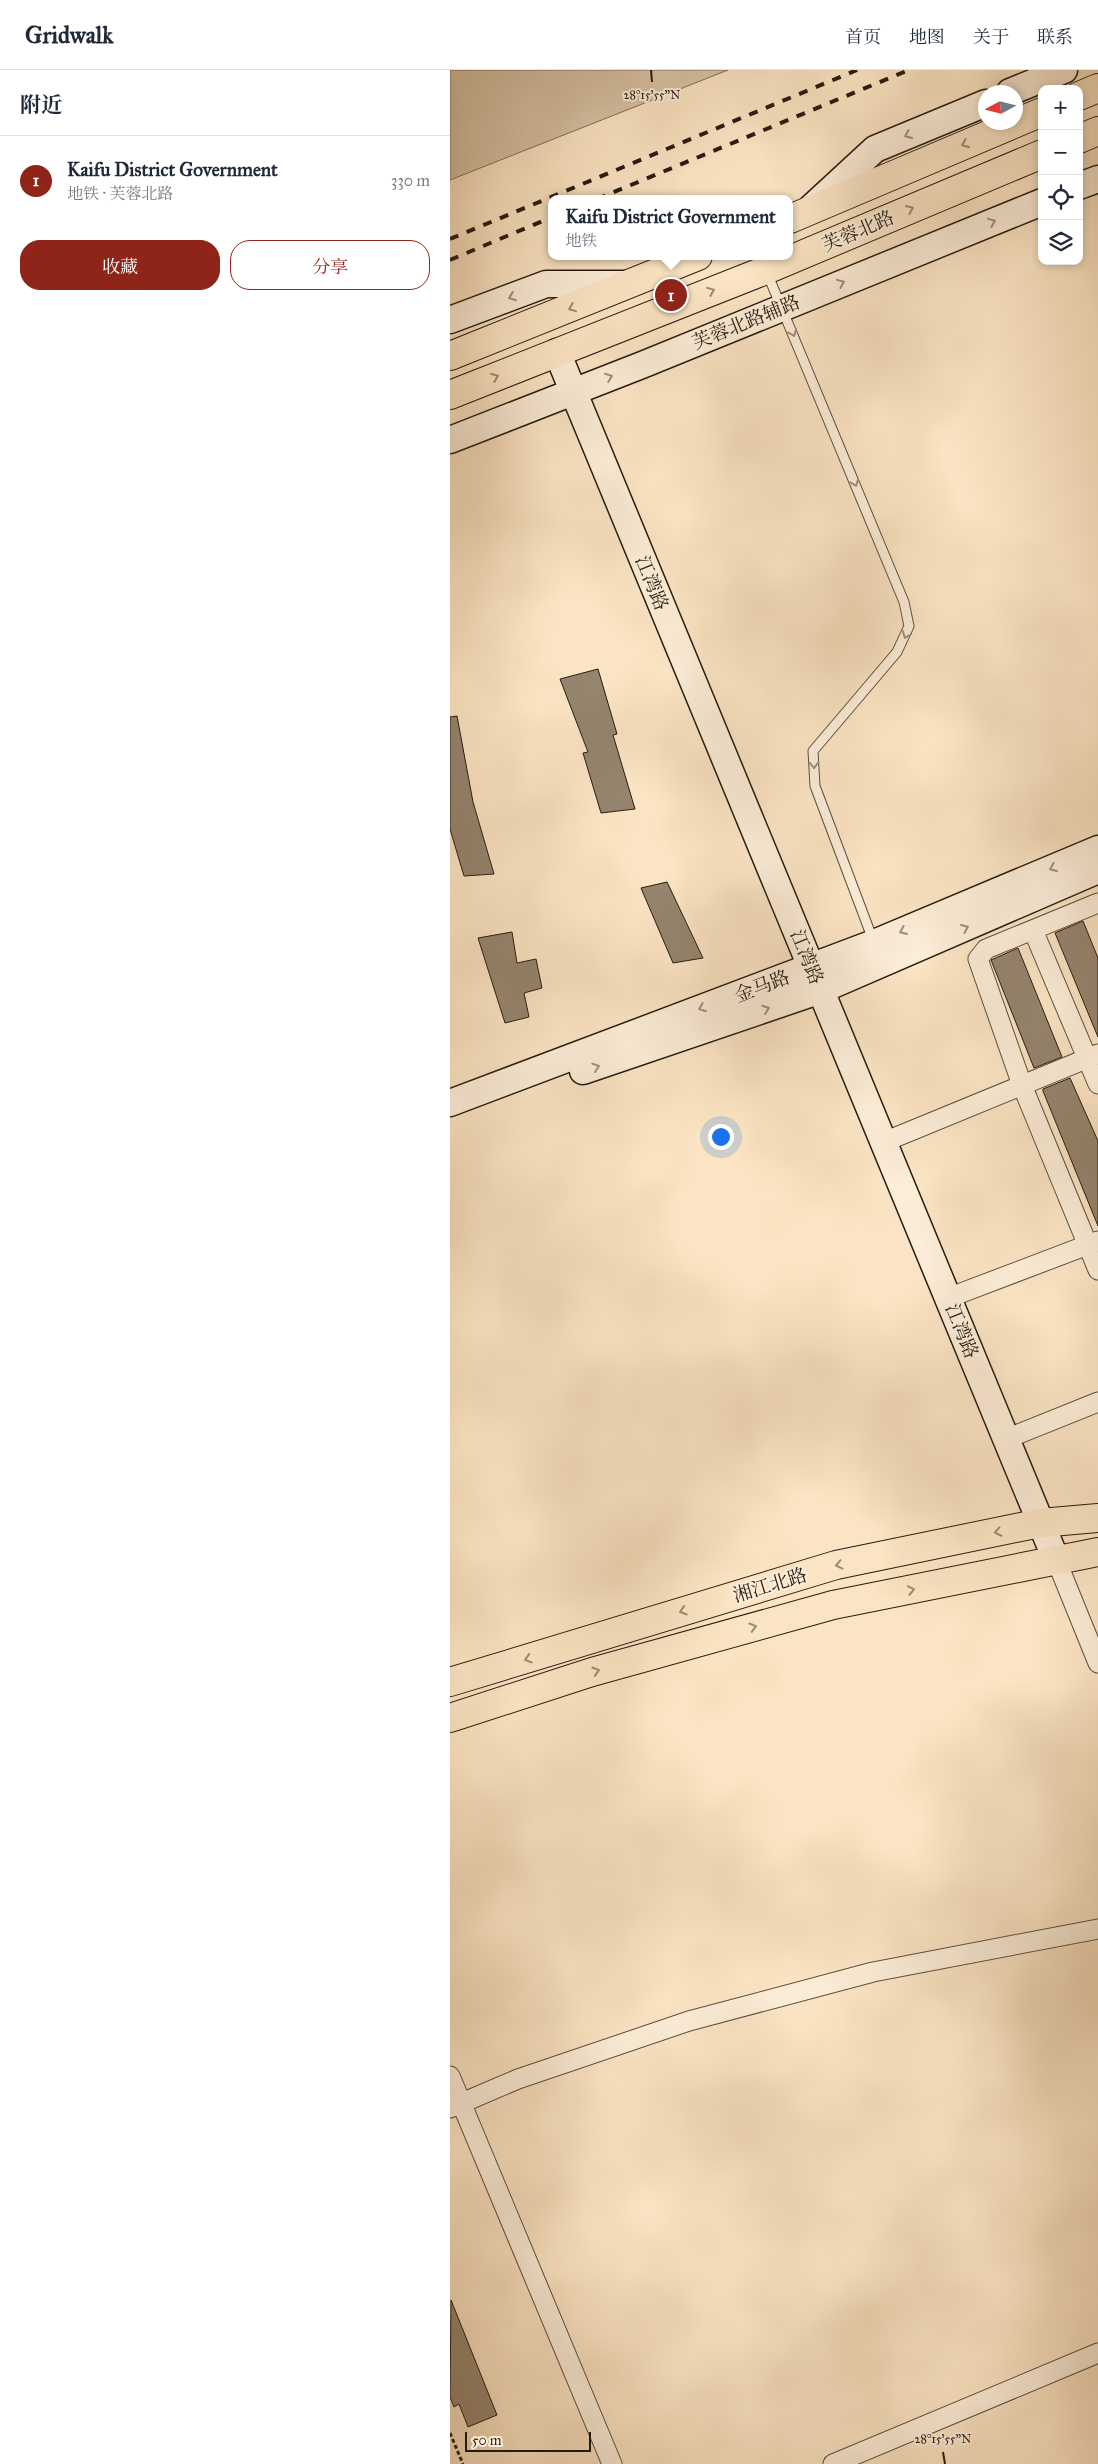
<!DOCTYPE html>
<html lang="zh">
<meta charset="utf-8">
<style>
:root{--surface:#fff;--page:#f6f6f7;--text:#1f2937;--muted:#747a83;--line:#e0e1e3;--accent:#8f2418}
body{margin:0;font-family:"IM FELL Great Primer","Noto Serif SC",serif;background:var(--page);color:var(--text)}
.controls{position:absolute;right:15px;top:15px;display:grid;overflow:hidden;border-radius:10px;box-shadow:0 2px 8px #0003}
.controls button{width:45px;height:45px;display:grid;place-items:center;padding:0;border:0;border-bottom:1px solid var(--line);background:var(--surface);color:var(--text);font:25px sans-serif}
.compass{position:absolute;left:528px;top:15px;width:45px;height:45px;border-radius:50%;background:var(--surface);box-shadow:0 2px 8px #0003;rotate:263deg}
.scale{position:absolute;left:15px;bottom:12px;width:126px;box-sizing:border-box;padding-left:5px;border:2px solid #261c11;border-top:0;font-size:14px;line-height:18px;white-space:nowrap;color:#261c11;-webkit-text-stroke:4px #fcedd8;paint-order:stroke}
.you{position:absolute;left:270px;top:1066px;width:18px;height:18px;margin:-12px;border:4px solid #fff;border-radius:50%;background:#1a73e8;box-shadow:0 0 0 8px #1a73e833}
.badge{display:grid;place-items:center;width:32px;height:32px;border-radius:50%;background:var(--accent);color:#fff;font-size:16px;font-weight:700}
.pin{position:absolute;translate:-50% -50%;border:2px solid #fff;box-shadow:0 1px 5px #0006}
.popup{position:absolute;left:98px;top:125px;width:245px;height:65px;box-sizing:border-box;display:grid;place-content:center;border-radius:10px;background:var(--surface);filter:drop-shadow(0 1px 4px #0005);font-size:16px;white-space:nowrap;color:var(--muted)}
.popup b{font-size:19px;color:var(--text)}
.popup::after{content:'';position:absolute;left:50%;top:100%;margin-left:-10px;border:10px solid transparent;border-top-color:var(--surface)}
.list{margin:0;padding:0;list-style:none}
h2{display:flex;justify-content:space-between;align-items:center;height:65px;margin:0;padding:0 20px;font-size:21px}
h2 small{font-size:16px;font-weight:400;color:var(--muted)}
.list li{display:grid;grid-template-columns:32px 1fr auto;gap:15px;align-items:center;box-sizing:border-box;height:90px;padding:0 20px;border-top:1px solid var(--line)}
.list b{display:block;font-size:19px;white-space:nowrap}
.list p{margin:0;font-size:16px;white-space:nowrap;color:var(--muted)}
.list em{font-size:16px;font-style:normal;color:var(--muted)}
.actions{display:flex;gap:10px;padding:15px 20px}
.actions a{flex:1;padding:11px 0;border:1px solid var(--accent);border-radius:20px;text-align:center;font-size:18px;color:var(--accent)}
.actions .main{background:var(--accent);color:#fff}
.icon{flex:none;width:28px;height:28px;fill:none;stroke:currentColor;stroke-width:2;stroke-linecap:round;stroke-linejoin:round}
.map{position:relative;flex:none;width:648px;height:2394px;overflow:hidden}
header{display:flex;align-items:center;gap:30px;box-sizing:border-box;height:70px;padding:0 25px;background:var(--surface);border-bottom:1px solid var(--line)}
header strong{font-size:24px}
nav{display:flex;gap:28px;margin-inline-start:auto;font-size:18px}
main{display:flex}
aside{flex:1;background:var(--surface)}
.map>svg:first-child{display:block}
</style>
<header>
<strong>Gridwalk</strong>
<nav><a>首页</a><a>地图</a><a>关于</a><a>联系</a></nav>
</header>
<main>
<aside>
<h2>附近<small></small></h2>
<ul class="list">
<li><span class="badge">1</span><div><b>Kaifu District Government</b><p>地铁 · 芙蓉北路</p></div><em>330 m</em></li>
</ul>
<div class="actions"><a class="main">收藏</a><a>分享</a></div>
</aside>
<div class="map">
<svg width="648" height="2394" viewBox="0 0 648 2394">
<rect width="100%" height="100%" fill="#fbe4c3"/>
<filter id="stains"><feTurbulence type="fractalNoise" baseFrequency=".004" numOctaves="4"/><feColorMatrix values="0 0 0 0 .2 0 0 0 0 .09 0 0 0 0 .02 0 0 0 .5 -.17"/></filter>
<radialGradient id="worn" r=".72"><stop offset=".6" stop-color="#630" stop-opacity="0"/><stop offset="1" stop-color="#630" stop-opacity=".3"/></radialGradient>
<path fill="#d7c2a5" stroke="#7e6f5b" d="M0 0H278L0 110Z"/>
<path fill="#95846e" stroke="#261c11" d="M148 599 167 664 163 665 185 739 151 743 133 683 138 682 110 609Z
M7 646 23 732 44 804 14 806 0 759V647Z
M217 812 253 888 223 893 191 818Z
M633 851 648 888V967L605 863Z
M62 862 67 893 86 889 92 918 74 923 79 947 55 953 28 868Z
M568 878 612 987 584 998 541 890Z
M620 1008 648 1071V1156L593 1021V1019Z
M1 2230 47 2345 18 2357 9 2334 4 2337 0 2327Z"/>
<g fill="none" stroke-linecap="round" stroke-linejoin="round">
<defs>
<path id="lane" d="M310 186 454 532 459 556 447 582 363 681 365 716 423 870"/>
<path id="street" d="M648 833 536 879 528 889 572 1015 648 1200
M583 860 648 1014
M434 1072 648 984
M498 1228 648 1171
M556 1369 648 1332
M607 1492 648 1593
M0 2006 162 2394
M0 2038 68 2009 239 1951 423 1902 648 1859
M383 2394 648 2283"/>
<path id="secondary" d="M560 22 614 0
M629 116 648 109
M361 138 425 79 536 33
M0 250 96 214H178
M107 282 607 1492
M0 370 192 295 592 132
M133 1001 371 920 648 800
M0 1033 424 873 648 779"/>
<path id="primary" d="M629 26 648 18
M629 69 648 61
M340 149 592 42
M0 286 248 186
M0 325 316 200 592 84
M0 1612 386 1495 590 1453 648 1448
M0 1648 142 1602 383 1535 648 1482"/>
</defs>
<use href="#lane" stroke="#5b4e3e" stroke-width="11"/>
<use href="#street" stroke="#5b4e3e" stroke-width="21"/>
<use href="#secondary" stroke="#261c11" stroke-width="29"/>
<use href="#primary" stroke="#261c11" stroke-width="30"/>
<path stroke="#261c11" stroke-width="3" stroke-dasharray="4 2.5" stroke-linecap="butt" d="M0 2363 13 2394"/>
<use href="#lane" stroke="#fcedd8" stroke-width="9"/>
<use href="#street" stroke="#fcedd8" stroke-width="19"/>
<use href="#secondary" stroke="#fcedd8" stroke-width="26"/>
<use href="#primary" stroke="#fbe4c3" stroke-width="28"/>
<path stroke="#261c11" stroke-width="4" stroke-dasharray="9 9" stroke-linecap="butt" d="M147 129 459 0
M0 169 407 0
M0 190 102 147"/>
</g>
<defs><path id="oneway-chevron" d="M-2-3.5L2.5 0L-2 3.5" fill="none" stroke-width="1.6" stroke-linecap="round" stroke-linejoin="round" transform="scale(1.25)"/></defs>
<g stroke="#9c8f7e">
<use href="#oneway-chevron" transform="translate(458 65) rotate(157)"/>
<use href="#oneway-chevron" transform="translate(542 152) rotate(-22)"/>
<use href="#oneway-chevron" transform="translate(391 213) rotate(-22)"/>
<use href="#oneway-chevron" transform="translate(62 227) rotate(159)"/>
<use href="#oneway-chevron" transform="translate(343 263) rotate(67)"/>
<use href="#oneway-chevron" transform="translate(159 307) rotate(-21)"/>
<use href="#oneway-chevron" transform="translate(405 413) rotate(68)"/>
<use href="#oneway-chevron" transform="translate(456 565) rotate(111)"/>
<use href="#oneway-chevron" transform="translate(364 695) rotate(88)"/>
<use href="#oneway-chevron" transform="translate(603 798) rotate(157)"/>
<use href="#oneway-chevron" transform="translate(515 858) rotate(-23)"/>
<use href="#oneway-chevron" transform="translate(453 861) rotate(157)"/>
<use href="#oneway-chevron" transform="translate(252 938) rotate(159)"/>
<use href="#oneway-chevron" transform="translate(316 939) rotate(-19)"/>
<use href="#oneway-chevron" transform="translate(146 997) rotate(-19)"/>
</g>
<g stroke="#9b8a73">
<use href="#oneway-chevron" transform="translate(515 74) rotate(157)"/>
<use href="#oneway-chevron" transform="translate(460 139) rotate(-23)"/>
<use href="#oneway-chevron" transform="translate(261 221) rotate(-22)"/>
<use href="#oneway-chevron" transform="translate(122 238) rotate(158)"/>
<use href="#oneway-chevron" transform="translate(45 307) rotate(-22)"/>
<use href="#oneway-chevron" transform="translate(548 1462) rotate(168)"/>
<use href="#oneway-chevron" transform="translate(389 1495) rotate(167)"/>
<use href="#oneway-chevron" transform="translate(461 1520) rotate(-11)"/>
<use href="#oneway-chevron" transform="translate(233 1541) rotate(163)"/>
<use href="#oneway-chevron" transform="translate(303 1557) rotate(-16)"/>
<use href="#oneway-chevron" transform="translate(78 1589) rotate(163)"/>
<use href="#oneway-chevron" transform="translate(146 1601) rotate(-16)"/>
</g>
<path fill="none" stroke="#261c11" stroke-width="2" d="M201 0 202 12M493 2382 495 2394"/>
<g text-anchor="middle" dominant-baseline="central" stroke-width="4" stroke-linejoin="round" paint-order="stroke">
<g font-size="19" fill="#261c11" stroke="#fcedd8">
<text transform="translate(408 161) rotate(-23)">芙蓉北路</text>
<text transform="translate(296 252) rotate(-22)">芙蓉北路辅路</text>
<text transform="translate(202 513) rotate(68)">江湾路</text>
<text transform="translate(357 887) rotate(68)">江湾路</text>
<text transform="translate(312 916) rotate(-21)">金马路</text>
<text transform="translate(512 1261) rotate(68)">江湾路</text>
<text transform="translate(320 1515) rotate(-17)">湘江北路</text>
</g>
</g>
<g font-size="12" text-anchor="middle" fill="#261c11" stroke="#fcedd8" stroke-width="4" stroke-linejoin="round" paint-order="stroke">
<text x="202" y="29">28°15'55"N</text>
<text x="493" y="2373">28°15'55"N</text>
</g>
<rect width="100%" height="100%" filter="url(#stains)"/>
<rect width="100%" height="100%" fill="url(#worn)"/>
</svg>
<div class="controls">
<button>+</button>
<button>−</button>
<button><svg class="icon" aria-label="locate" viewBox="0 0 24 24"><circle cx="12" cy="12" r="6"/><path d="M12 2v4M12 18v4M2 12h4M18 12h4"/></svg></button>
<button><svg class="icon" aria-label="layers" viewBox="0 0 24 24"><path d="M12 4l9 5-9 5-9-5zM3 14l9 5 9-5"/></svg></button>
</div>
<svg class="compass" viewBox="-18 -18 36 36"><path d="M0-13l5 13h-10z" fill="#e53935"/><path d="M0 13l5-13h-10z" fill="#747a83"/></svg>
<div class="scale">50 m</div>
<div class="you"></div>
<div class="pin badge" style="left:221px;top:225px">1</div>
<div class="popup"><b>Kaifu District Government</b>地铁</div>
</div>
</main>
